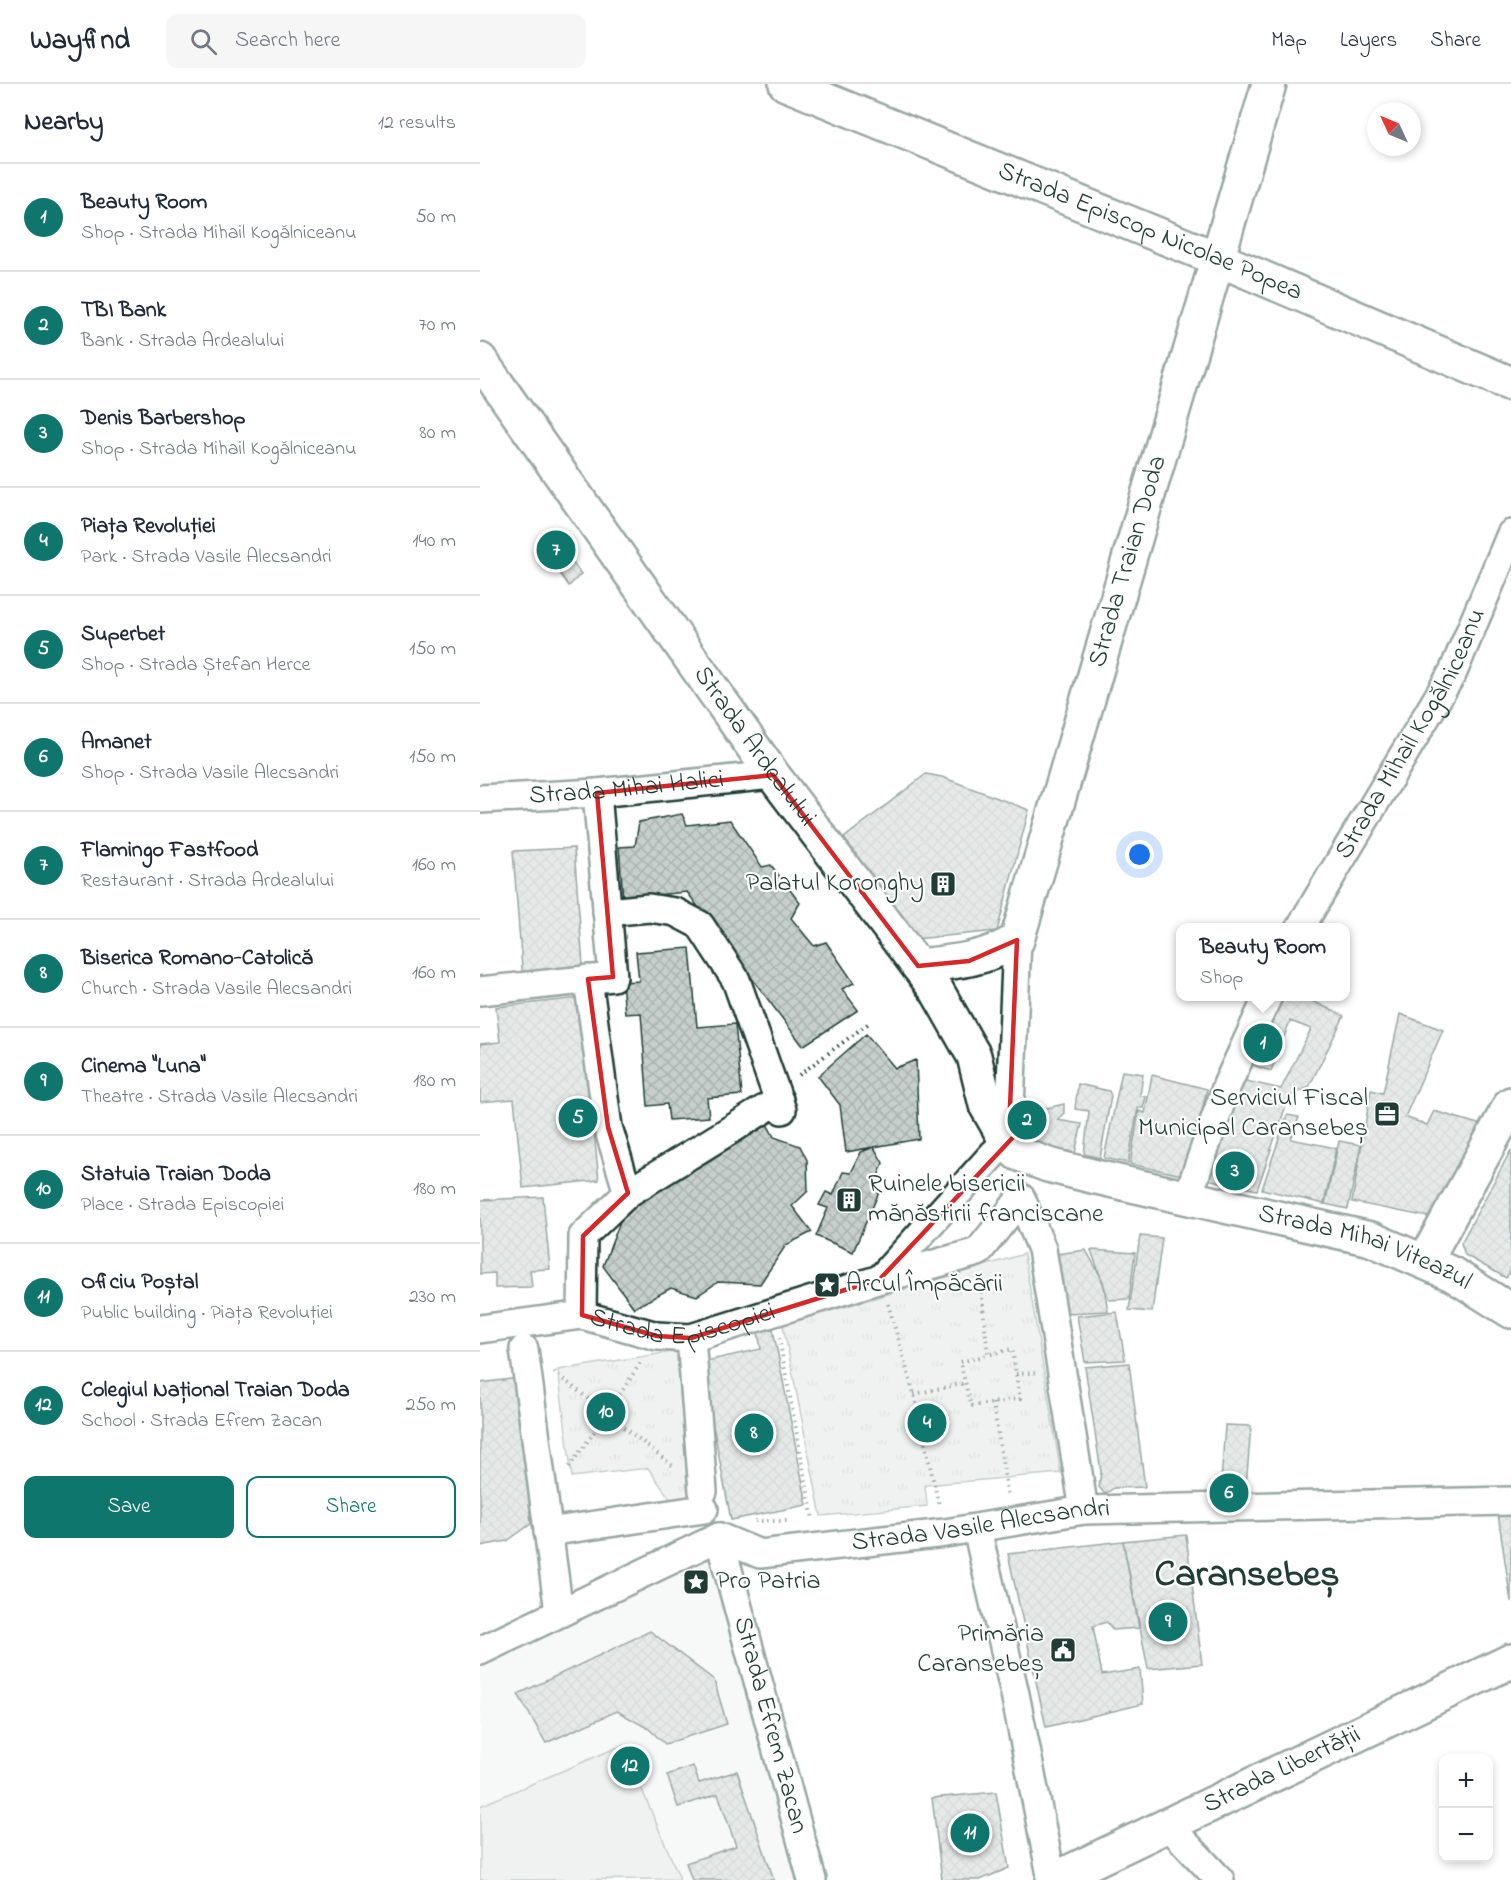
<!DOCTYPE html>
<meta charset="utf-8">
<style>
:root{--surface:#fff;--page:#f6f6f7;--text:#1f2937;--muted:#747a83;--line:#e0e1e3;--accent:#0f766e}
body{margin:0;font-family:"Indie Flower",sans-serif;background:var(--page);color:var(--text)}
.controls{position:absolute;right:18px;bottom:18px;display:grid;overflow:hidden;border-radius:12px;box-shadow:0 3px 9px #0003}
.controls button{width:54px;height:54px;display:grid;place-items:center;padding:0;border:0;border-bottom:2px solid var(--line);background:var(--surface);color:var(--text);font:30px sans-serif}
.compass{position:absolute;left:887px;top:18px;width:54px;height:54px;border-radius:50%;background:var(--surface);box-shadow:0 3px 9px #0003;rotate:314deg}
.you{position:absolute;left:660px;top:771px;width:21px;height:21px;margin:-15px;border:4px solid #fff;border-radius:50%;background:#1a73e8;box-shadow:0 0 0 9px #1a73e833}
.badge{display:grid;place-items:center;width:39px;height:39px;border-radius:50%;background:var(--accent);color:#fff;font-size:20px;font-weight:700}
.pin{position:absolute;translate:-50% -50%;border:3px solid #fff;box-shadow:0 2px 6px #0006}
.popup{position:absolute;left:696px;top:839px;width:174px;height:78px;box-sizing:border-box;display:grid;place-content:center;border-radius:12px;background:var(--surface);filter:drop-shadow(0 2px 4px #0005);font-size:20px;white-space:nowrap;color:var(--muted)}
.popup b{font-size:22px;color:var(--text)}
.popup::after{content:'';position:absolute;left:50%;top:100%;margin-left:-12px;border:12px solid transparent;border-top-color:var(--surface)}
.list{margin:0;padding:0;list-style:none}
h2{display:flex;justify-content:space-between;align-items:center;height:78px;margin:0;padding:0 24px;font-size:26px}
h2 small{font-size:20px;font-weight:400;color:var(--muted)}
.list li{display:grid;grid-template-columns:39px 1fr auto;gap:18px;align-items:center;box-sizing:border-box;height:108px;padding:0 24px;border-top:2px solid var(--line)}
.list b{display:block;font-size:22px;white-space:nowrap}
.list p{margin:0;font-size:20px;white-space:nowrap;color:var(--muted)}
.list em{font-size:20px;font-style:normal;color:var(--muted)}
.actions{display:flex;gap:12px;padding:18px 24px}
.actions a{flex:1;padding:14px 0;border:2px solid var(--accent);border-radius:12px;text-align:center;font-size:21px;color:var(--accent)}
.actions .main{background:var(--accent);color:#fff}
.icon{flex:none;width:33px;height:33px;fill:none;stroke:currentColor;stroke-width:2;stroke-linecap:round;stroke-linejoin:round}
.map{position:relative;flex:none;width:1031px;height:1796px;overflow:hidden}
header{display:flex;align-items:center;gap:36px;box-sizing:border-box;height:84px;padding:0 30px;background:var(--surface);border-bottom:2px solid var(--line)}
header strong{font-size:28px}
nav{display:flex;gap:33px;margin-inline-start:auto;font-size:21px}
.search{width:420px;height:54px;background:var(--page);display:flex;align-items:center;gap:15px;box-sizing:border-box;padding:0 21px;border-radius:12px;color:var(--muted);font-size:22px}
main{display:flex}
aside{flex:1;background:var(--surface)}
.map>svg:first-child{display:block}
</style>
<header>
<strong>Wayfind</strong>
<div class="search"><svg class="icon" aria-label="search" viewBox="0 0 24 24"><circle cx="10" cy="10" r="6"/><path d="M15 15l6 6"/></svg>Search here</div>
<nav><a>Map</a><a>Layers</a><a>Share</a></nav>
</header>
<main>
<aside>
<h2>Nearby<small>12 results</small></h2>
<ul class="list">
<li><span class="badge">1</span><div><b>Beauty Room</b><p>Shop · Strada Mihail Kogălniceanu</p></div><em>50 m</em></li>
<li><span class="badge">2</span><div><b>TBI Bank</b><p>Bank · Strada Ardealului</p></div><em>70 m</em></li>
<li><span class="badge">3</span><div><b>Denis Barbershop</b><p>Shop · Strada Mihail Kogălniceanu</p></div><em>80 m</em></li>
<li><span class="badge">4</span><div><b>Piața Revoluției</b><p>Park · Strada Vasile Alecsandri</p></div><em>140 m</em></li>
<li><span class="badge">5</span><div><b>Superbet</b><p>Shop · Strada Ștefan Herce</p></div><em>150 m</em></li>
<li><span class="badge">6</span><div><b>Amanet</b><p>Shop · Strada Vasile Alecsandri</p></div><em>150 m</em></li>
<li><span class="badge">7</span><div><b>Flamingo Fastfood</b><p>Restaurant · Strada Ardealului</p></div><em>160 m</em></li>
<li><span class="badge">8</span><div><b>Biserica Romano-Catolică</b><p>Church · Strada Vasile Alecsandri</p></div><em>160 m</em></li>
<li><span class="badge">9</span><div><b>Cinema &quot;Luna&quot;</b><p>Theatre · Strada Vasile Alecsandri</p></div><em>180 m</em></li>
<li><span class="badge">10</span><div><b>Statuia Traian Doda</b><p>Place · Strada Episcopiei</p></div><em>180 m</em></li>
<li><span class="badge">11</span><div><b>Oficiu Poștal</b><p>Public building · Piața Revoluției</p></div><em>230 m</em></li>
<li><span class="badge">12</span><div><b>Colegiul Național Traian Doda</b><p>School · Strada Efrem Zacan</p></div><em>250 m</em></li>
</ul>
<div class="actions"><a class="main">Save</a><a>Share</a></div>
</aside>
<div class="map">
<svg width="1031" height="1796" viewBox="0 0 1031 1796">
<defs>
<pattern id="park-tufts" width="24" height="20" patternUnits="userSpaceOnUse" patternTransform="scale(1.5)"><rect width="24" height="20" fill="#dee3e2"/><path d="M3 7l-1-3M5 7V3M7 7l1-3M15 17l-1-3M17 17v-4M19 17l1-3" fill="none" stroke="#bec4c2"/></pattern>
<pattern id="building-cross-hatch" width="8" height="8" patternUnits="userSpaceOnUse" patternTransform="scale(1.5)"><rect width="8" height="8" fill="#c7cfcc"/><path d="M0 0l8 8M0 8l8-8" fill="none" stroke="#aab3b0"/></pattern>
</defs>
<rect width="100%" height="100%" fill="#fff"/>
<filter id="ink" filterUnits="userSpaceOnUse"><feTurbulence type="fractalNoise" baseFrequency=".0167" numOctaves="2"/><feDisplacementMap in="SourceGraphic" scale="12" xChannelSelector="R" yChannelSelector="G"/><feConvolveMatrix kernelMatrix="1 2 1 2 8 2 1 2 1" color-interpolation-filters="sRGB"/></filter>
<g filter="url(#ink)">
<path fill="#eef1f0" d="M239 1453 332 1796H0V1568Z"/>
<path fill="url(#park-tufts)" stroke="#7e908b" stroke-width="1.5" d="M544 1170 581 1389 445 1401 447 1422 341 1432 303 1241Z
M203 1266 218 1415 193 1419 168 1384 92 1393 78 1286Z"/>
<path fill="#dee3e2" stroke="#7e908b" stroke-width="1.5" d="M143 1661 200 1795 0 1796V1722Z"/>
<path fill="url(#building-cross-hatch)" stroke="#1f3d34" stroke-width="1.5" d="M82 462 101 490 89 502 68 473Z
M446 690 462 693 549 726 517 847 435 855 364 754Z
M202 730 207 741 250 736 282 783 291 781 320 819 311 834 334 862 346 858 374 899 362 905 378 926 323 962 207 808 143 814 139 763 155 762 159 738Z
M94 764 104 894 43 897 33 767Z
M210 864 217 943 255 940 262 1011 227 1014 229 1033 189 1036 187 1020 168 1022 161 929 145 930 142 898 159 897 156 868Z
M792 912H822L864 932 829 1003 809 1013 777 1106 722 1094 762 996 801 1005 831 945 810 937 791 987 763 978Z
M100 914 119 1096 43 1104 34 1015 0 1018V960L20 958 16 923Z
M920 930 963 946 925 1033 947 1041 954 1027 1008 1043 953 1134 872 1118 891 1006 903 1009Z
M386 950 415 984 436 976 439 1055 366 1068 360 1021 338 992Z
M642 987 663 990 660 1012 666 1013 663 1024H658L648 1079 624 1074Z
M672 991 727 1005 707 1092 650 1080 659 1027 665 1029Z
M598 1000 629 1007 631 1012 620 1074 604 1070 609 1027 595 1025Z
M542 1017 567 1024 584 1020V1029L577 1036 602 1040 595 1069 538 1058Z
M807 1031 819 1033 811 1055 856 1064 844 1120 782 1105Z
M285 1036 294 1053 320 1062 327 1076 328 1107 312 1122 332 1148 306 1161 280 1200 238 1198 217 1212 191 1204 154 1224 123 1182 143 1130Z
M859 1057 881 1061 868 1125 845 1120Z
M394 1063 403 1079 394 1104 400 1106 373 1168 336 1152 348 1124 339 1121 346 1108 353 1111 363 1088 371 1089 381 1068Z
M1031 1066V1186L1026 1194 985 1171 981 1159Z
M63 1113 70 1185 50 1186 52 1203 15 1204V1189L0 1190V1116Z
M660 1152 682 1154 672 1228 649 1226Z
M606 1166 623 1197 628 1227 587 1229 577 1170Z
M611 1166 655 1169 649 1215 629 1216Z
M637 1228 645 1276 605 1278 597 1232Z
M293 1245 327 1421 251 1436 221 1278 281 1265 278 1248Z
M649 1279 665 1403 634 1404 625 1410 619 1403 621 1388 605 1283Z
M38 1294 51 1440 27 1457 0 1462V1299Z
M745 1341 771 1342 765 1415 740 1413Z
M1031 1422V1518L1017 1423Z
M706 1451 722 1580 668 1585 643 1457Z
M643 1457 659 1544 633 1546 627 1538 613 1542 622 1591 660 1585 663 1620 566 1643 528 1470Z
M170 1547 234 1596 247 1640 185 1660 169 1645 137 1627 66 1659 38 1610Z
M213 1682 219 1699 257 1687 294 1796H212L206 1779 256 1762 238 1710 198 1723 187 1691Z
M516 1708 529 1784 500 1796H462L452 1714Z"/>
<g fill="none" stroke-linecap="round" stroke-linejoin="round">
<defs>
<g id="street">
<path id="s1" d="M0 715 117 709 293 691"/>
<path d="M127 828 169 824 195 828 220 841 256 896 302 1026"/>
<path id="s2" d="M820 844 973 588 1031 450"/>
<path d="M0 907 133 893 117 709"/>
<path d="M148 1109 299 1016"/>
<path d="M707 1115 747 1001 788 912"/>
<path d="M400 1195 513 1070 538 1048 530 1023 537 856"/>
<path d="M102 1231 103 1152 148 1109 128 1043 108 895"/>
<path id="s3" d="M0 1245 102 1231 177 1252 211 1254 400 1195 498 1168 541 1114 562 1165 604 1426"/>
<path d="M211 1254 223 1407"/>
<path d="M44 1265 79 1528"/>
<path d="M497 1445 535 1610 572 1796"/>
<path d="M68 1448 224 1425"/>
<path id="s4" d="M239 1453 332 1796"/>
<path id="s5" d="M0 1567 239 1453 280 1470 465 1449 604 1426 1031 1417"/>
<path d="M688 1741 740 1796"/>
</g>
<g id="secondary">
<path id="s6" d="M306 0 738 175 1031 300"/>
<path id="s7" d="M438 882C474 878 505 876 537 856L789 0"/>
<path d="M945 1177 1031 1020"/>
</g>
<g id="primary">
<path id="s8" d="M0 276 293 691 457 907 494 972 506 1021 527 1058 537 1069 568 1081 616 1093 891 1155 972 1190 1031 1227"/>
<path id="s9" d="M573 1796 1031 1577"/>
</g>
</defs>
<use href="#street" stroke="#1f3d34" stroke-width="32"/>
<use href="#secondary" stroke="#1f3d34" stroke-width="38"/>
<use href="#primary" stroke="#1f3d34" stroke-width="38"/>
<path stroke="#1f3d34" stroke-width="4" stroke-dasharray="1.5 4.5" stroke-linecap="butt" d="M319 991 389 939
M500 1196 508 1271 480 1278 491 1322 540 1315 532 1265 508 1271
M408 1220 434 1310 459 1422
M299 1254 333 1436
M74 1288 124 1327
M536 1290 555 1289
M434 1310 486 1299
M513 1319 528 1413
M123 1329a4 4 0 1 1 8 0a4 4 0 1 1-8 0Z
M130 1326 162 1276
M130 1332 193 1382
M89 1383 125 1333
M275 1437H307"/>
<use href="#street" stroke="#fff" stroke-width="27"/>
<use href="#secondary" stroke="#fff" stroke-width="33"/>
<use href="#primary" stroke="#fff" stroke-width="33"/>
</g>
</g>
<path d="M0 0H1031V1796H0ZM293 691 438 882 489 877 537 856 530 1023 538 1048 400 1195 211 1254 177 1252 102 1231 103 1152 148 1109 128 1043 108 895 133 893 117 709Z" fill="#fff" fill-opacity=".55" fill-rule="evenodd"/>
<path fill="none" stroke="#d62828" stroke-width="4.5" stroke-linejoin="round" d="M293 691 438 882 489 877 537 856 530 1023 538 1048 400 1195 211 1254 177 1252 102 1231 103 1152 148 1109 128 1043 108 895 133 893 117 709Z"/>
<defs>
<symbol id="building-square" viewBox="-11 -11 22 22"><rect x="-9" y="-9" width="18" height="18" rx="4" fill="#1f3d34" stroke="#fff"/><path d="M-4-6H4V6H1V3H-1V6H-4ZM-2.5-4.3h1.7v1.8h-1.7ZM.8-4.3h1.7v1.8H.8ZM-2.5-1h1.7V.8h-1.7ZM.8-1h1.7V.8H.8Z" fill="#fff"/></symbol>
<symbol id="office-square" viewBox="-11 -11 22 22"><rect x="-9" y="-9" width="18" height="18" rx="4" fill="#1f3d34" stroke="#fff"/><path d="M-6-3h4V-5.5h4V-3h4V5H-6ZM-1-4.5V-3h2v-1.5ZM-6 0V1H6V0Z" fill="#fff"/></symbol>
<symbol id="sight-square" viewBox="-11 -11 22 22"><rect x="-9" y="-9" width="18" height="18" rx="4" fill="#1f3d34" stroke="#fff"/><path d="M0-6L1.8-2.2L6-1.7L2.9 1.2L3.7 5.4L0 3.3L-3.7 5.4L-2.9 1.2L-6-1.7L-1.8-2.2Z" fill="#fff"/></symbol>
<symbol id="civic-square" viewBox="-11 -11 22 22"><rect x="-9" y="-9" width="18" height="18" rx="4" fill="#1f3d34" stroke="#fff"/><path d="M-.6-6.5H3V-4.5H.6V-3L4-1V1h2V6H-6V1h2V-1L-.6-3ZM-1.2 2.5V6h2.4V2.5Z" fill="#fff"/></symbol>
</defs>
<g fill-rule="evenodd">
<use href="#building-square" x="448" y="785" width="30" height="30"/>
<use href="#office-square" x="892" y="1015" width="30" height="30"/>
<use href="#building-square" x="354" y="1101" width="30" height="30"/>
<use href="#sight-square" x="332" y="1186" width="30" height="30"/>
<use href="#sight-square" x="201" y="1483" width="30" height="30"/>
<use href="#civic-square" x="568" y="1551" width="30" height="30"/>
</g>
<g text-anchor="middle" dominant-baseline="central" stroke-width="4.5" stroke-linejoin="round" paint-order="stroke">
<g font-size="26" fill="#1f3d34" stroke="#fff">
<text stroke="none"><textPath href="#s6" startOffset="393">Strada Episcop Nicolae Popea</textPath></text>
<text stroke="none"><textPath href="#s7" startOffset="498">Strada Traian Doda</textPath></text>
<text stroke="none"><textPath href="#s2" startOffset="224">Strada Mihail Kogălniceanu</textPath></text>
<text stroke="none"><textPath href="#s8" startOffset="474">Strada Ardealului</textPath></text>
<text stroke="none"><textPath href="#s1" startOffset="147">Strada Mihai Halici</textPath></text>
<text stroke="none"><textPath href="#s8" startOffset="1323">Strada Mihai Viteazul</textPath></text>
<text stroke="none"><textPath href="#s3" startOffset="207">Strada Episcopiei</textPath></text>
<text stroke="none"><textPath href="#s5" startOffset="532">Strada Vasile Alecsandri</textPath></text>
<text stroke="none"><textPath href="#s4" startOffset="195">Strada Efrem Zacan</textPath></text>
<text stroke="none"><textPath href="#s9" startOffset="254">Strada Libertății</textPath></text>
</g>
<g font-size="26" fill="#1f3d34" stroke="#fff" text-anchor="end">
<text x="444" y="800">Palatul Koronghy</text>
<text x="888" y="1015">Serviciul Fiscal<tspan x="888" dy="30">Municipal Caransebeș</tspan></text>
<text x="388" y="1101" text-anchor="start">Ruinele bisericii<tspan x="388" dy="30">mănăstirii franciscane</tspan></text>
<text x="366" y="1201" text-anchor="start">Arcul Împăcării</text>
<text x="236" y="1498" text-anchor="start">Pro Patria</text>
<text x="564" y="1551">Primăria<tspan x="564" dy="30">Caransebeș</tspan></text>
</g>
<g font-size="38" font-weight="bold" fill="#1f3d34" stroke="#fff">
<text x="767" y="1492">Caransebeș</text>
</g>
</g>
</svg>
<div class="controls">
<button>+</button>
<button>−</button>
</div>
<svg class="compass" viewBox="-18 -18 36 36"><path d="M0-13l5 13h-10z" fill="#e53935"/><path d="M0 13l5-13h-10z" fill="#747a83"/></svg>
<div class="you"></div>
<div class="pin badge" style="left:783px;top:959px">1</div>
<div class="popup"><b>Beauty Room</b>Shop</div>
<div class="pin badge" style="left:547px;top:1036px">2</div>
<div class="pin badge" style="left:755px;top:1087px">3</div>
<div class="pin badge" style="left:447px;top:1339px">4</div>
<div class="pin badge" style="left:98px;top:1034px">5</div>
<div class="pin badge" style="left:749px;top:1409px">6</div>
<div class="pin badge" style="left:76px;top:466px">7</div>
<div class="pin badge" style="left:274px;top:1349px">8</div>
<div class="pin badge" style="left:688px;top:1538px">9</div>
<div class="pin badge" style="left:126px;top:1328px">10</div>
<div class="pin badge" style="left:490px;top:1749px">11</div>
<div class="pin badge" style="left:150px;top:1682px">12</div>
</div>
</main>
